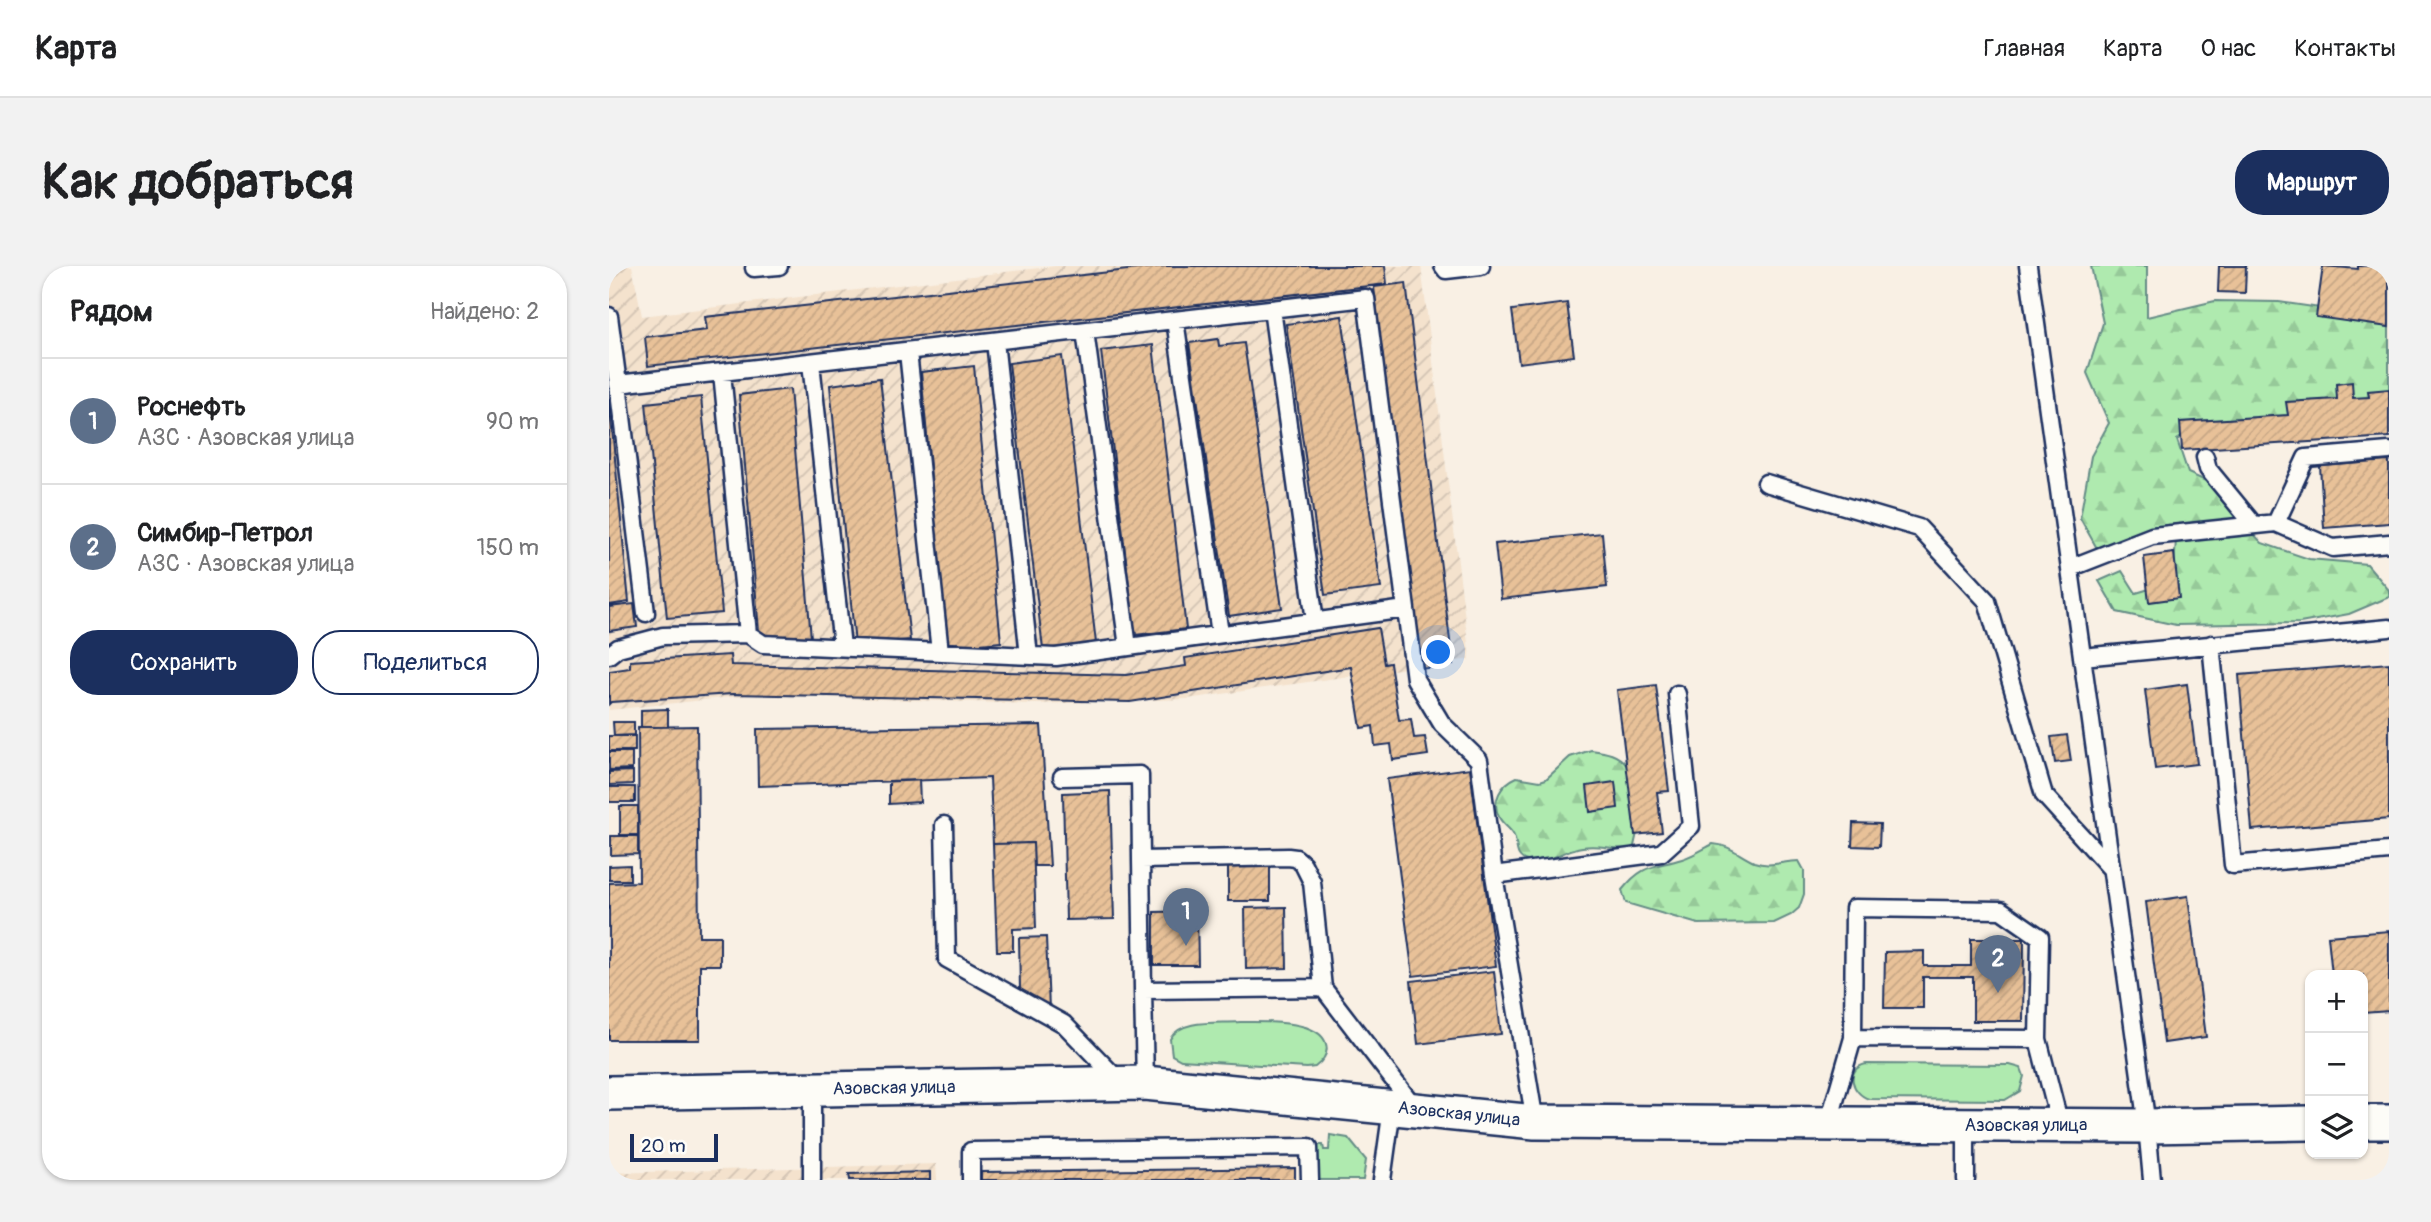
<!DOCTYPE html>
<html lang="ru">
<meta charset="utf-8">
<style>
:root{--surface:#fff;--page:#f2f2f2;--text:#202124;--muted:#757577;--line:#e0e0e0;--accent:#1b2f5e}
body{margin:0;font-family:Pangolin,sans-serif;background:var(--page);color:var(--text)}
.controls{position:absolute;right:21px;bottom:21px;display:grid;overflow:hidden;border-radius:14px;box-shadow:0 2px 5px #0004}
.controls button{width:63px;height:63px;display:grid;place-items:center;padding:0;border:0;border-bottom:2px solid var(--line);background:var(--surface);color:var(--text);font:35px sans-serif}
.scale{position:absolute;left:21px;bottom:18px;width:88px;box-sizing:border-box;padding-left:7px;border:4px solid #1b2f5e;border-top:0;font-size:19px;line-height:24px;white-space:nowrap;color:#1b2f5e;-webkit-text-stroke:5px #fdfcf7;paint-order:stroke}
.you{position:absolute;left:830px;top:387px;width:24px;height:24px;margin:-18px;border:5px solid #fff;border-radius:50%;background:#1a73e8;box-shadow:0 0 0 10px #1a73e833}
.badge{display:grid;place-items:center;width:46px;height:46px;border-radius:50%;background:var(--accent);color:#fff;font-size:23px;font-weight:700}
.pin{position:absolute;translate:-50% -58px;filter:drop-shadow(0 2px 4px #0008)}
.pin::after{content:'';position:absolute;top:37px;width:24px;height:21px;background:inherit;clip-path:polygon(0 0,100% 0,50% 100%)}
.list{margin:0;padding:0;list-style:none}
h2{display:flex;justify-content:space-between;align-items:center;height:91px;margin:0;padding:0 28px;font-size:30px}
h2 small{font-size:23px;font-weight:400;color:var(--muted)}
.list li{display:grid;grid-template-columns:46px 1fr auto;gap:21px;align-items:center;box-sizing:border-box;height:126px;padding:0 28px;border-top:2px solid var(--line)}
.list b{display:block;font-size:26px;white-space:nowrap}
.list p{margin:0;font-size:23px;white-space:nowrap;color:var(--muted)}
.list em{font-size:23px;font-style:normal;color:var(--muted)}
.actions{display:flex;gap:14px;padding:21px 28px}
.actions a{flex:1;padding:16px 0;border:2px solid var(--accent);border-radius:28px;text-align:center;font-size:24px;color:var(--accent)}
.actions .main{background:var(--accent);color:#fff}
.icon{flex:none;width:38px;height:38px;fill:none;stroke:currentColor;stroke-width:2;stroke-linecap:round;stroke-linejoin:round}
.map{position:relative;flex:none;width:1780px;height:914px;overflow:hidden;border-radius:28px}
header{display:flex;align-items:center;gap:42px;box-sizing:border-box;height:98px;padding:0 35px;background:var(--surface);border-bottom:2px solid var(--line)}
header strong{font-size:33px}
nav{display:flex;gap:38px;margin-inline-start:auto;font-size:24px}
.intro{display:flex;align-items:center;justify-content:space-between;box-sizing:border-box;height:168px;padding:0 42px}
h1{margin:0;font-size:49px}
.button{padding:18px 32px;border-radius:28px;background:var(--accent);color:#fff;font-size:24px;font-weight:700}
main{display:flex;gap:42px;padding:0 42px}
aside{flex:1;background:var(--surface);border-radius:28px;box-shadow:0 2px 5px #0004}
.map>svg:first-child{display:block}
</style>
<header>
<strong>Карта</strong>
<nav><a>Главная</a><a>Карта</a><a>О нас</a><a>Контакты</a></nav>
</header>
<div class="intro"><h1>Как добраться</h1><a class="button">Маршрут</a></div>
<main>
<aside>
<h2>Рядом<small>Найдено: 2</small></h2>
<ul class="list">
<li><span class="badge" style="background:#5c6f8a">1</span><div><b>Роснефть</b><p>АЗС · Азовская улица</p></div><em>90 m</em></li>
<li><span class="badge" style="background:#5c6f8a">2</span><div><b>Симбир-Петрол</b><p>АЗС · Азовская улица</p></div><em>150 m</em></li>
</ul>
<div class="actions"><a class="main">Сохранить</a><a>Поделиться</a></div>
</aside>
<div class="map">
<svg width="1780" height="914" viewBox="0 0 1780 914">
<defs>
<pattern id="industrial-furrows" width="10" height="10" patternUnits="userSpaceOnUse" patternTransform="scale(1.75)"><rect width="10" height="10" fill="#f4e2cd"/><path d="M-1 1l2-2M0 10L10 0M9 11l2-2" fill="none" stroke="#d1c2b2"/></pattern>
<pattern id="forest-firs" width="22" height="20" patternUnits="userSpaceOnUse" patternTransform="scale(1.75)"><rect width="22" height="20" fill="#afeaaf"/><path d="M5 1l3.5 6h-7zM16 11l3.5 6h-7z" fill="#96c999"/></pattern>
<pattern id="building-hatch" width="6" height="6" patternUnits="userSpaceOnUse" patternTransform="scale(1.75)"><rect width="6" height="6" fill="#e8c198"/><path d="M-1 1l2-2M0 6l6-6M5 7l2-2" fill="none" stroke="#c6a685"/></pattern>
</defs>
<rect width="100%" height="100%" fill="#f9f0e4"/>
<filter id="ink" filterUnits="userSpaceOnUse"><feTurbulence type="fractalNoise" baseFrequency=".0143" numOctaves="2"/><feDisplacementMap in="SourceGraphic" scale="14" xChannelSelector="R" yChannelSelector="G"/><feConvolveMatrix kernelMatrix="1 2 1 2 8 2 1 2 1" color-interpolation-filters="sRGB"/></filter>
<g filter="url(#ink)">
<path fill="url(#industrial-furrows)" d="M0 0H23L33 50 447 0H812L861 393 578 433 426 438 142 429 0 444Z
M327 898 328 914H0V907Z"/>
<path fill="#afeaaf" stroke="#658c86" stroke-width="2" d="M631 756C653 756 710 753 717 778 720 788 714 795 706 801L698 802 572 794 563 789 561 773C572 752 610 758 631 756Z
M1257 798 1401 799 1412 802 1415 810 1411 825 1396 834 1260 833C1243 828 1235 803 1257 798Z
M721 869 739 872 757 894 754 914H709V879H714L715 884H720Z"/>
<path fill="url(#forest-firs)" stroke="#658c86" stroke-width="2" d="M1482 0H1538V51L1606 35 1670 36 1780 52V146L1591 159 1568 174 1579 207 1608 220 1626 248 1653 277 1700 293 1758 298 1780 324V331L1740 348 1691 357 1567 359 1508 346 1490 315 1513 305 1527 327 1564 316 1567 274 1490 286 1471 252 1482 190 1500 157 1478 107 1494 57Z
M982 484C997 486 1010 488 1018 500L1028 567 1025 580 1020 583C1002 583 982 577 965 583 950 587 935 600 918 595 904 591 910 578 904 568 901 562 893 558 890 551 882 535 892 518 908 511L931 515 937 513 961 491Z
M1104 578C1121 579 1131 590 1145 596 1161 602 1174 595 1190 595L1195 604V628L1190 642 1182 649 1165 657 1089 658 1017 637 1013 624C1034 598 1043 602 1073 593 1084 590 1094 583 1104 578Z"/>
<path fill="url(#building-hatch)" stroke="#1b2f5e" stroke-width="2" d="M555 0H776L778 18 39 100 36 71 98 64 96 51Z
M1610 0H1637L1636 27 1609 26Z
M1714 0 1749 3V0H1780V61L1707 51Z
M797 17 844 399 811 403 765 21Z
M958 37 965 90 910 97 903 44Z
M733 50 772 322 716 329 677 58Z
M609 73 610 80 635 77 673 342 620 350 580 77Z
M544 79 577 363 526 369 492 85Z
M453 90 487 377 434 383 400 97Z
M365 100 392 376 338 381 312 106Z
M271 112 301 374 246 379 221 119Z
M1743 116 1744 132 1760 131 1759 125 1780 123V171L1573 184 1571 156 1679 149 1677 136 1728 133 1727 118Z
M181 123 202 372 166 374 150 365 130 129Z
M92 131 113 347 58 352 37 137Z
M0 132 20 336 0 339Z
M1780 195V257L1715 262 1711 200Z
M993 267 998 321 892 333 886 278Z
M1565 287 1570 332 1540 336 1535 291Z
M25 338 28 361 0 365V341Z
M769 362 775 398 781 397 790 454 802 453 805 472 816 471 819 489 784 494 782 478 766 480 764 460 752 462 742 401 521 436 123 428 2 436 0 438V405L21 402V395L121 389 122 399 517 409 577 400 576 392Z
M1780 397V553L1643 564 1630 409Z
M1578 418 1588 498 1546 503 1536 424Z
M1047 419 1060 525 1048 526 1053 566 1026 569 1008 424Z
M59 443V461H32V444Z
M4 456H25V469L5 470Z
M432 459 441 600H425L424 577 384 578 381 512 149 520 148 463Z
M88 460 90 670H111V699H91V774H0V617L30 616 29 461Z
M1458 469 1462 495 1446 497 1442 471Z
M0 470H26V485H0Z
M0 486H23V503L0 504Z
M861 502 887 700 804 710 778 513Z
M24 505V518L0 519V506Z
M310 514 311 536 280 538V515Z
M1006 516 1009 542 981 546 978 520Z
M0 521H26V536H0Z
M501 525 505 653 457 654 454 527Z
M11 540H29V569H11Z
M1244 557 1271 558 1270 581 1243 580Z
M2 570H29V588L2 589Z
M424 577 427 662 404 663V685H388L384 578Z
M21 599V614H0V600Z
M661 600V635H619V601Z
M1579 630 1597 771 1555 777 1537 636Z
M677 641 678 702 637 703 636 642Z
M588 645 589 699H545V646Z
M1780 665V745L1754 747V709H1723L1719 670Z
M437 671 440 743 411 723 410 672Z
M1362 673H1415L1414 755H1364V711H1314V742H1275L1276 686 1315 685V700H1362Z
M885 705 892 768 809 778 802 715Z
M686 902V914H372V906Z
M321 906V914H241L240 908Z"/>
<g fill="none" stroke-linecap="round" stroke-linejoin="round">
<defs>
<path id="lane" d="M834 0 837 4 872 0
M1419 0 1538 860 1543 914
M145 2 170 0
M663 43 706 355
M0 50 9 118 757 32 806 413 833 458 870 494 885 609 926 856
M566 54 611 368
M476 65 519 381
M386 75 420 390
M299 86 331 386
M202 97 233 381
M113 107 139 368
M9 118 37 347
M1596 191 1599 203 1645 259
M1157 217 1310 262 1378 335 1435 529 1503 604
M1667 257 1697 192 1780 185
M1461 302 1543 270 1667 257 1724 282 1780 277
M1602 378 1624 599 1780 585
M0 389 9 382 54 370 139 368 154 378 447 391 797 343
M1473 391 1780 362
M453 511 531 509 532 594
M335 559 338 693 455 758 511 816
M885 609 1052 587 1082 560 1068 428
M534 724 532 594 679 591 687 592 694 598 703 616 714 722
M1244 772 1245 642 1392 644 1431 671 1429 773
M536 817 534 724 714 722 806 842
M203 823V914
M1219 859 1244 772 1429 773 1451 859
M1357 859V914
M362 914V885L700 881 701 914
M773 914 783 842"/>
<path id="street" d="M0 827 536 817 926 856 1538 860 1701 857
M1754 856H1780"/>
</defs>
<use href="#lane" stroke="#1b2f5e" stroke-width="21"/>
<use href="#street" stroke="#1b2f5e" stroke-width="38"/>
<use href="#lane" stroke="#fdfcf7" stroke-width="16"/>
<use href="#street" stroke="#fdfcf7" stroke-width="33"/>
</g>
</g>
<g text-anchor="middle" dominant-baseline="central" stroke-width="5" stroke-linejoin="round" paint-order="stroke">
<g font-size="18" fill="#1b2f5e" stroke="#fdfcf7">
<text transform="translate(285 822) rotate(-1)">Азовская улица</text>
<text transform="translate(850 848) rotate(6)">Азовская улица</text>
<text x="1417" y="859">Азовская улица</text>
</g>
</g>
</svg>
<div class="controls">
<button>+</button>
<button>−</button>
<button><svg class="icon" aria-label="layers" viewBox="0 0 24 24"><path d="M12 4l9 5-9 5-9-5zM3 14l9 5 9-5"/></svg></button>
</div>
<div class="scale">20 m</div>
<div class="you"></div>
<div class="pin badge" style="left:577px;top:680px;background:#5c6f8a">1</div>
<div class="pin badge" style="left:1389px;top:727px;background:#5c6f8a">2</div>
</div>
</main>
